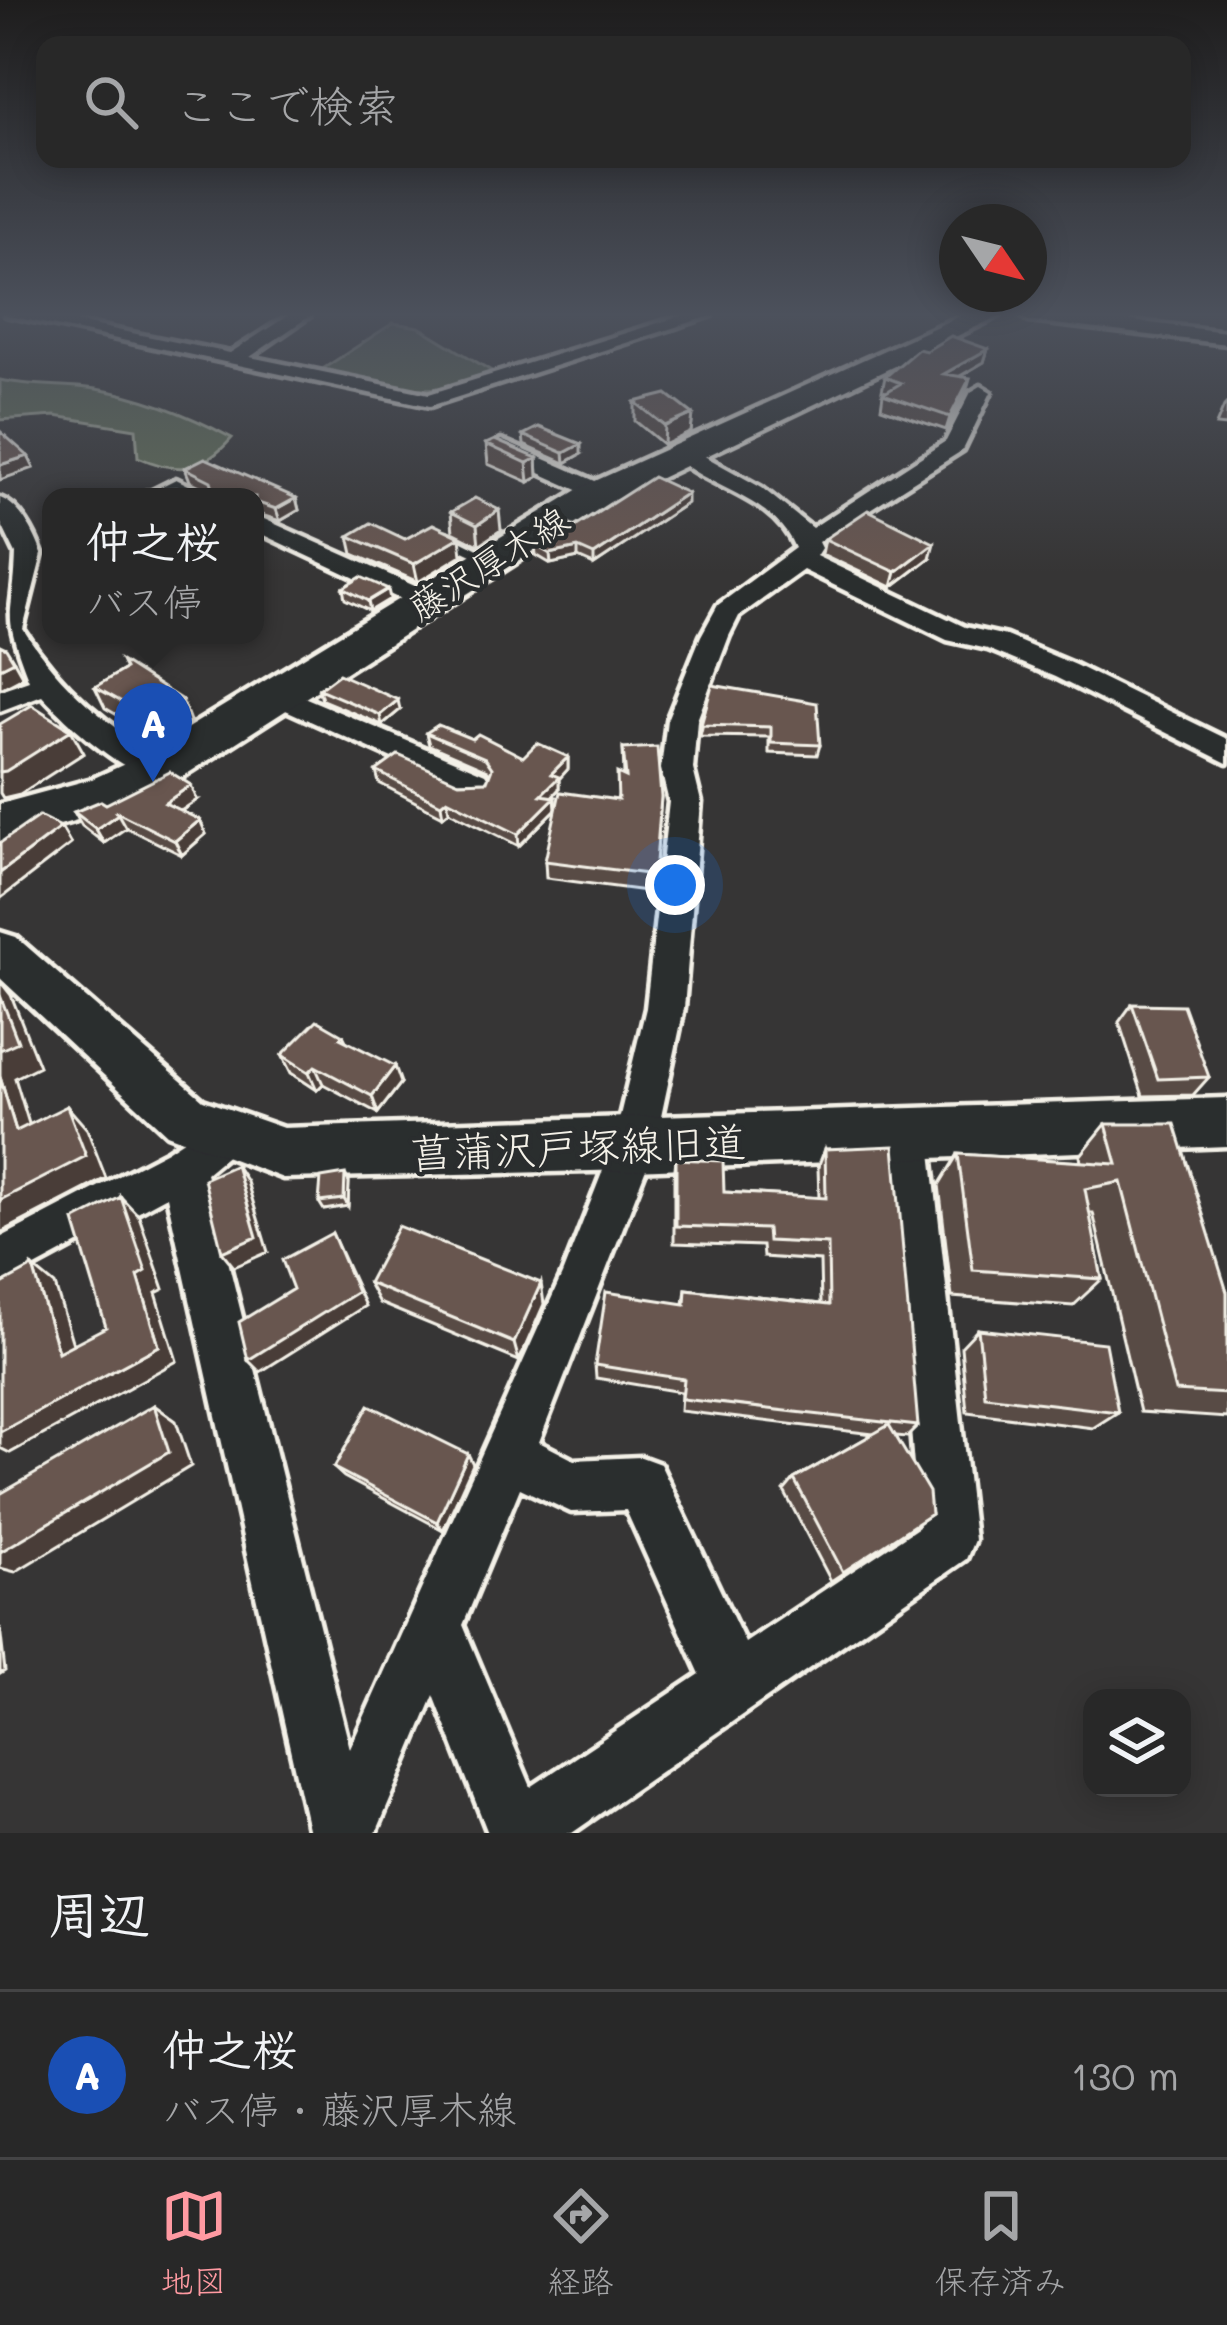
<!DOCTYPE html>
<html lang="ja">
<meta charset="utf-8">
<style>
:root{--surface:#282828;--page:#343434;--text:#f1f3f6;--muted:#a5a6a8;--line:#444445;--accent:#ff9aa2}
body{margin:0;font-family:Mali,"Klee One",sans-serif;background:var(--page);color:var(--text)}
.controls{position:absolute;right:36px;bottom:36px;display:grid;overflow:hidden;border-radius:24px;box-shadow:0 6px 30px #0003}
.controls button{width:108px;height:108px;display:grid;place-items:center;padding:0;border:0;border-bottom:3px solid var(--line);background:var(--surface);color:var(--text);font:60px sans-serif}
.compass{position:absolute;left:939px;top:204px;width:108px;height:108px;border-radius:50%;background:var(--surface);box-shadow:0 6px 30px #0003;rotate:125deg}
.you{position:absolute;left:675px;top:885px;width:42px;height:42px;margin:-30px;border:9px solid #fff;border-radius:50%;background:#1a73e8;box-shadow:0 0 0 18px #1a73e833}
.badge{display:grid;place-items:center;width:78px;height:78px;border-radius:50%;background:var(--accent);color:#fff;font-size:39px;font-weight:700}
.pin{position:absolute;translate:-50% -99px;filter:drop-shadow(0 3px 6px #0008)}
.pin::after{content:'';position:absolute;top:63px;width:42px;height:36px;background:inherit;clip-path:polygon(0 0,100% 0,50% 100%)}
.popup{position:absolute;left:42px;top:488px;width:222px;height:156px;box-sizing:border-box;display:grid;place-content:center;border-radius:24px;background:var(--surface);filter:drop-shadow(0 3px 9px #0005);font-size:39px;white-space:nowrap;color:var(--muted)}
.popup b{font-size:45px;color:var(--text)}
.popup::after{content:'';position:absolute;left:50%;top:100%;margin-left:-24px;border:24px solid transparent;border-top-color:var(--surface)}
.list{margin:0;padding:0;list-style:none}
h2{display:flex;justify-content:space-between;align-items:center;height:156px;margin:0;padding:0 48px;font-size:51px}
h2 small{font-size:39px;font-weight:400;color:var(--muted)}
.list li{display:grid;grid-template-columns:78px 1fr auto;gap:36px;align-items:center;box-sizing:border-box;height:168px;padding:0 48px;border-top:3px solid var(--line)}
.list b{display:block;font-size:45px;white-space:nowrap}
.list p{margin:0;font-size:39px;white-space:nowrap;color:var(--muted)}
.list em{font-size:39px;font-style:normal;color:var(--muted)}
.icon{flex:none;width:66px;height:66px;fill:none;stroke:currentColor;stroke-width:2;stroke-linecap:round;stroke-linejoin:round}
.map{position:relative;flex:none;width:1227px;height:1833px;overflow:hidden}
.search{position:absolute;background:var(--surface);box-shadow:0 6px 30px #0003;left:36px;right:36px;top:36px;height:132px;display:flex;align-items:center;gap:30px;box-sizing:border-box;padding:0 42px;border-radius:24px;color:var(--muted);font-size:45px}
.sheet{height:324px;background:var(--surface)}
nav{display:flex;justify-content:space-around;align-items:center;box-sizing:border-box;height:168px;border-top:3px solid var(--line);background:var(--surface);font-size:33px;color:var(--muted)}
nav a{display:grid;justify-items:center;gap:6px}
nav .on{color:var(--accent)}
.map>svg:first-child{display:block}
</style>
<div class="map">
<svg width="1227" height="1833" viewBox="0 0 1227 1833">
<rect width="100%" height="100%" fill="#363535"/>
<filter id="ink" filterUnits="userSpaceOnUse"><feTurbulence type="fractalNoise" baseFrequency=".00833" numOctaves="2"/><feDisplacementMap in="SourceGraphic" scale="24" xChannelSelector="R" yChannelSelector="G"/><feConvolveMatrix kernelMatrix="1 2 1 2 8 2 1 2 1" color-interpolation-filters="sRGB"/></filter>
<g filter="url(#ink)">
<path fill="#626e56" stroke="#abb09f" stroke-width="3" d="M393 323 419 327 493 372C437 403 380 384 321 370Z
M0 380C32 387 64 384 96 389 145 397 189 415 232 438 202 472 179 475 138 457L136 429 55 416 0 420Z"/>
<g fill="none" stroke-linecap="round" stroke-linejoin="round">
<defs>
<path id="service" d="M438 533H446L498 559 487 562 438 539Z"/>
<path id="minor" d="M5 315H43L230 353 289 315H311L250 357 429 394 684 315H713L430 406Z
M1020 315H1080L1227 332V344L1029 321Z
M981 386 991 392 963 450 818 542 821 548 816 556 965 627 1006 636 1075 665 1227 739V763L1055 677 988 649 947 640 803 570 739 616 729 636 697 720 693 769 701 802 684 1008 655 1145 539 1442 574 1460 641 1457 660 1464 745 1643 919 1527 887 1134 893 1120 908 1115 923 1120 929 1134 974 1540 966 1559 572 1833H488L434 1695 376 1833H309L167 1196 0 1286V1238L167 1151 221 1115 236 1120 242 1134 236 1148 206 1173 350 1749 562 1275 613 1145 646 1008 669 802 661 769 667 720 701 636 718 605 795 548C773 495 705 489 669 452L680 445 688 447 762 488 812 528 946 441 971 392ZM520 1488 571 1512 626 1510 700 1674 531 1787 463 1625Z
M501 440 609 487 613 492 609 497H593L493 452 490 447Z
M176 479 213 497H140Z
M0 498C20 505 35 534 42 554L23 629C60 687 108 727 169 761L174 769 169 777C133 787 66 721 42 695L0 711V690L29 680C0 606 14 622 16 554L0 521Z
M255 515 435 595 439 601 426 609 417 607 255 531Z
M278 686 485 774 490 782 485 790H463L268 702 263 695Z"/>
<path id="tertiary" d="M0 932 16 937 203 1100 283 1128 1227 1098V1146L634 1170 283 1178 167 1134 0 978Z"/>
<path id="primary" d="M962 315H1001L610 502 176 781 126 806 0 842V804L92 779 140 757 584 486Z"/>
</defs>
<use href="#service" stroke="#f4f1e8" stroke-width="9"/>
<use href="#minor" stroke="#f4f1e8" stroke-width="9"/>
<use href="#tertiary" stroke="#f4f1e8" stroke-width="9"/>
<use href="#primary" stroke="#f4f1e8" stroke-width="9"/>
<use href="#service" fill="#2a2d2e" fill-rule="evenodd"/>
<use href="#minor" fill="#2a2d2e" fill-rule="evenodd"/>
<use href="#tertiary" fill="#2a2d2e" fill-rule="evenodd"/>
<use href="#primary" fill="#2a2d2e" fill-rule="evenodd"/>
</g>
<path fill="#594b45" stroke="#f4f1e8" stroke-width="3" d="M988 349 984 362 959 377 966 392 946 430 881 408 883 394 887 392 882 391 885 377Z
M635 402 693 414 691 432 664 445 635 421Z
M1227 403V426L1216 425 1224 406Z
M523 435 581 454 565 463 524 445Z
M486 444 537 458 538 477 529 482 488 464Z
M185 468 296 498 299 510 280 521 255 513V497H134L133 495 204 488 190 481Z
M687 503 594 565 578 558 551 564 536 555 535 545 575 527Z
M451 512 501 530 479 545 453 532Z
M349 536 405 539 462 555 418 582 353 554Z
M825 539 930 558 892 587 822 554Z
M343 588 390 599 370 611 345 599Z
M125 669 190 721 167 735 150 711 131 723 105 708 95 687Z
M712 685 820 745 817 755 769 753V737L700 736Z
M319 689 400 710 382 725 322 700Z
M426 733 472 739 523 757H568V769L559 779V789L552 797 556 809 519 846 449 811 443 816 379 783 376 771 459 782 487 781 490 774 487 770 429 745Z
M623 749 661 797 654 892 546 878 545 861 617 800 624 776Z
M197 800 181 811 200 820 206 834 182 855 125 827 104 843 82 826 74 812 106 804Z
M1132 1004 1209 1077 1193 1095 1143 1096 1119 1022Z
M343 1035 346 1041 401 1083 378 1113 323 1084 317 1090 291 1073 282 1055Z
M1106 1124 1227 1292V1418L1140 1412 1093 1213H1089L1102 1279 1073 1306 952 1297 939 1185 958 1154 1081 1162 1080 1156Z
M825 1149 918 1426 907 1437 896 1436 931 1514 831 1581 784 1491 794 1479 873 1434 680 1411 681 1392 596 1378 595 1365 684 1304 686 1289 821 1304 820 1261 763 1257 762 1246 674 1243V1178L676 1159 724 1192 819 1198 818 1167Z
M349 1182 348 1206 324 1210 319 1202Z
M368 1283 544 1304 519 1361 379 1303Z
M978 1329 1118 1412 1093 1428 967 1412 961 1347Z
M473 1464 443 1530 344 1477 334 1468Z"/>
<path fill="#483d38" stroke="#f4f1e8" stroke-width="3" d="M988 349 984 362 941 387 944 374Z
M970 378 966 392 946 430 950 417Z
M693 414 691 432 664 445 665 426Z
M581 444V454L565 463 564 453Z
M28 456 34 468 0 480V465Z
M537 458 538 477 529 482 527 463Z
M687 493V503L594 565V555Z
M296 498 299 510 280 521 276 509Z
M499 510 501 530 479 545 477 525Z
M460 537 462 555 418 582 414 564Z
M934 543 930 558 892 587 896 572Z
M578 548V558L551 564 550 554Z
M388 589 390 599 370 611 368 601Z
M14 661 23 677 0 689V668Z
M140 691 150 711 131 723 122 702Z
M182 700 190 721 167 735 158 715Z
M398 700 400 710 382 725 380 715Z
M71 730 84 753 20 794 3 798 0 793V772Z
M568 757V769L559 779V789L542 807 541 795 551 774Z
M191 785 197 800 172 817 165 803Z
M555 797 556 809 519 846 518 834Z
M447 799 449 811 443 816 441 804Z
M118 814 126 828 104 843 96 829Z
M200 820 206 834 182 855 175 841Z
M61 827 71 844 0 899V873Z
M0 981 11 995 39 1066 15 1078 38 1153 16 1131 0 1077Z
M315 1066 323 1084 317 1090 309 1072Z
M395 1066 401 1083 378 1113 372 1096Z
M67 1106 87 1129 106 1178 0 1233V1200Z
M236 1165 247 1182 268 1252 234 1267 222 1252Z
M345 1174 349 1182 348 1206 344 1199Z
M121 1197 139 1216 164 1289 156 1293 177 1361 10 1453 0 1448V1432L159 1346 138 1276Z
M332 1233 365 1306 260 1372 248 1360Z
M33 1267 55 1285 80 1367 58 1352Z
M541 1283 544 1304 519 1361 514 1343Z
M154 1405 176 1421 191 1466 15 1572 0 1568V1552Z
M468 1454 473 1464 443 1530 437 1522Z
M0 1627 5 1671 0 1674Z"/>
<path fill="#675750" stroke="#f4f1e8" stroke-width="3" d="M951 336 988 349 944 374 970 378 950 417 883 394 901 383 885 377 918 349 926 351Z
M667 394 693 414 665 426 635 402Z
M539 427 581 444 564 453 523 435Z
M0 431 28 456 0 465Z
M495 440 537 458 527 463 486 444Z
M205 458 296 498 276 509 255 502V497H240L229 494 223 497H138L133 495 145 489 213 487 211 481 185 468Z
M653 477 687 493 594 555 578 548 550 554 535 545 568 524 575 527Z
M475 498 499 510 477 525 451 512Z
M868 510 934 543 896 572 825 539Z
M371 523 405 539 433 524 460 537 414 564 349 536Z
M361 577 388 589 368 601 343 588Z
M0 645 6 648 14 661 0 668Z
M121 661 182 700 158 715 140 691 122 702 95 687 125 669Z
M339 674 398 700 380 715 319 689Z
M712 685 817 703 820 745 771 743V727L701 725Z
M32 705 71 730 6 771 0 772V724Z
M438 725 472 739 478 734 523 757 537 743 568 757 551 774 559 777 541 795 555 797 518 834 447 799 441 804 376 771 398 755 459 782 487 781 492 768 485 758 426 733Z
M657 747 661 797 655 875 545 861 560 792 618 800 617 773 626 777 623 749Z
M170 772 191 785 165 803 200 820 175 841 115 811 118 814 96 829 74 812 101 801 106 804Z
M39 816 61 827 0 873V843Z
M0 995 18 1042 0 1050Z
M1132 1004 1183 1005 1209 1077 1158 1079Z
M317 1020 343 1035 340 1038 395 1066 372 1096 315 1066 309 1072 282 1055Z
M0 1077 16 1131 67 1106 86 1156 0 1200Z
M1106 1124H1175L1227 1292V1394L1175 1391 1121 1182 1085 1189 1102 1279 973 1270 958 1154 1117 1164Z
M894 1146 918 1426 682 1399 684 1379 595 1365 606 1292 685 1304 686 1289 829 1305 828 1244 768 1241 767 1229 676 1226V1159L723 1161 724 1192 826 1198 825 1149Z
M236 1165 257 1237 222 1252 204 1179Z
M345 1174 344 1199 319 1202 321 1178Z
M121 1197 146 1271 138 1276 159 1346 0 1432V1285L33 1267 58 1352 106 1327 74 1221Z
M398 1226 541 1283 514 1343 368 1283Z
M332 1233 357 1292 248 1360 239 1322 293 1289 282 1260Z
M978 1329 1105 1343 1118 1412 985 1396Z
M154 1405 169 1452 0 1552V1494Z
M369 1405 468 1454 437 1522 334 1468Z
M889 1425 929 1492 931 1514 843 1572 794 1479Z"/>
</g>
<linearGradient id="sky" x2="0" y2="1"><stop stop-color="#1e1d1d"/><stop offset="0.55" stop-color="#4c515c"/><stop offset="1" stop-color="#4c515c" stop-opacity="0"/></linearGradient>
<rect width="1227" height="572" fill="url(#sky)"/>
<g text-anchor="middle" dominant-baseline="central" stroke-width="9" stroke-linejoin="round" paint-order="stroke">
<g font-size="36" fill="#f4f1e8" stroke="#2a2d2e">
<text transform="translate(488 562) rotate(-32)">藤沢厚木線</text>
</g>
<g font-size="42" fill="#f4f1e8" stroke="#2a2d2e">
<text transform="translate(578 1146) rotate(-2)">菖蒲沢戸塚線旧道</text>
</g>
</g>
</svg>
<div class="controls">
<button><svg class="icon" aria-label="layers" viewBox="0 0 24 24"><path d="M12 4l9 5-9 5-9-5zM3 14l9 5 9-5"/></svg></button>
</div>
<svg class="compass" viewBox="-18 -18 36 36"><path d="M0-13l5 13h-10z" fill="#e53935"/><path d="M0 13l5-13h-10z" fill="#a5a6a8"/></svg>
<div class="you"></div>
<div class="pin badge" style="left:153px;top:782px;background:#1a4fb4">A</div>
<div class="popup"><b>仲之桜</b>バス停</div>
<div class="search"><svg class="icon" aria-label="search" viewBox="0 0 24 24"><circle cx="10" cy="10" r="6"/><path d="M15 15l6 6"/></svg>ここで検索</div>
</div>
<section class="sheet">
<h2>周辺<small></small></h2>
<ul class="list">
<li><span class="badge" style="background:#1a4fb4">A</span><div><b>仲之桜</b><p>バス停 · 藤沢厚木線</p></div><em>130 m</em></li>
</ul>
</section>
<nav>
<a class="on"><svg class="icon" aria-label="map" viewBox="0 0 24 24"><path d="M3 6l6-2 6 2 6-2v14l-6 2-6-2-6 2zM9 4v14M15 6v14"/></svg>地図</a>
<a><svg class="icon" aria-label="directions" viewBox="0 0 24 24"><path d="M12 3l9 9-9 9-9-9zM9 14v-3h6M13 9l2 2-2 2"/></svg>経路</a>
<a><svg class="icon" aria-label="saved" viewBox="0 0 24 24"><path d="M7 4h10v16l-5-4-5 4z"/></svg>保存済み</a>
</nav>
